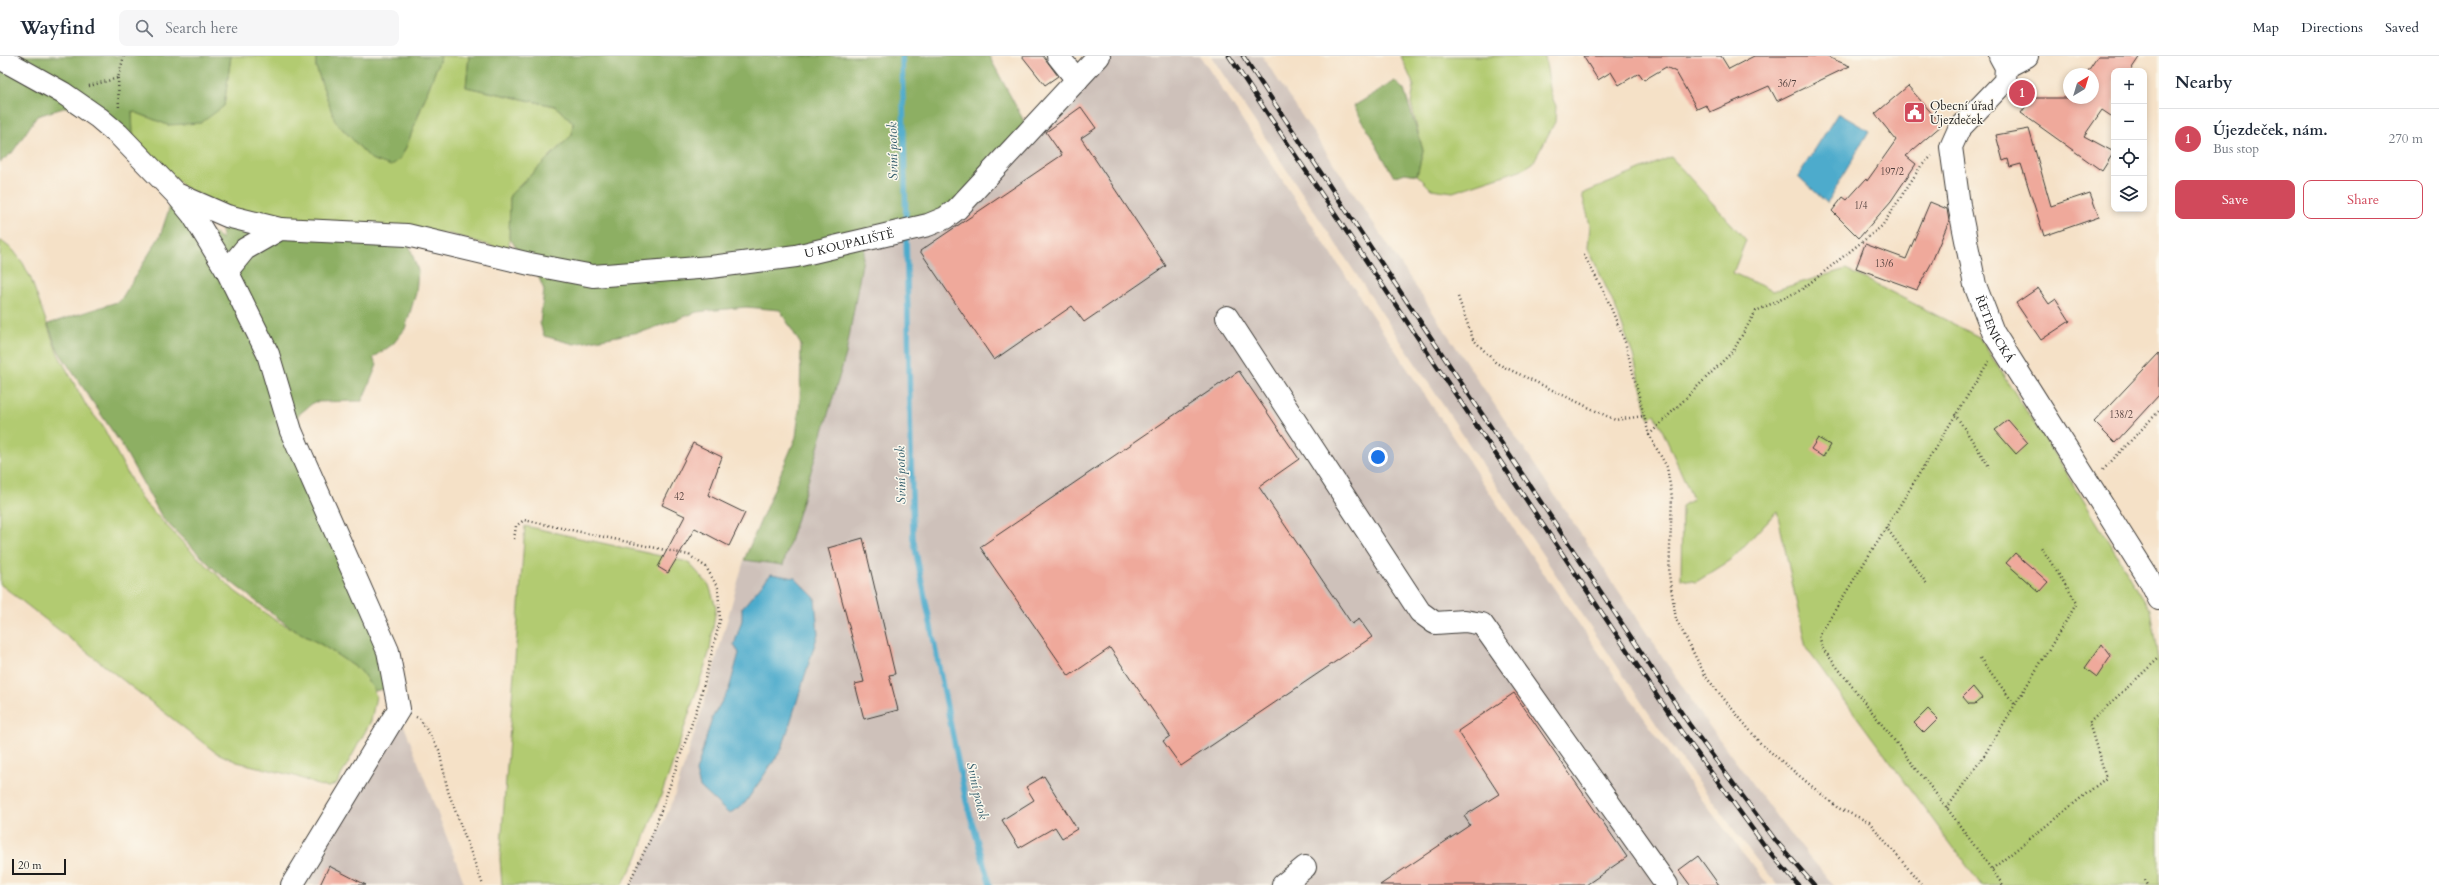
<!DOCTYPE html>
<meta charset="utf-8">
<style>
:root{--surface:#fff;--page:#f6f6f7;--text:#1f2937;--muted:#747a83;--line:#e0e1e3;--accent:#d1495b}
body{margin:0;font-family:Cardo,serif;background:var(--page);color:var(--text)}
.controls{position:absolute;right:12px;top:12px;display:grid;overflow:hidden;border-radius:8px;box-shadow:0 2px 6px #0003}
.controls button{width:36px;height:36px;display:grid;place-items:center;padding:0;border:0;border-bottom:1px solid var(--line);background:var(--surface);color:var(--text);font:20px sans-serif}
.compass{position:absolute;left:2063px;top:12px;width:36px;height:36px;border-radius:50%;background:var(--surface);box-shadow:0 2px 6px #0003;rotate:38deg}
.scale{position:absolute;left:12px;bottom:10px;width:54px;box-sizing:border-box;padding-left:4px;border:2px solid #1c1c1c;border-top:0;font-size:11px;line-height:14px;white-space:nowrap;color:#1c1c1c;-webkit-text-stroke:3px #fbf7ec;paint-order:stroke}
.you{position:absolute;left:1378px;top:401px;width:14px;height:14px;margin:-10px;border:3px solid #fff;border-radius:50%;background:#1a73e8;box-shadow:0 0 0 6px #1a73e833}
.badge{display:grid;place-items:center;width:26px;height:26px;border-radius:50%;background:var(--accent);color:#fff;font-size:13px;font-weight:700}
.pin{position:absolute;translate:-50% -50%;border:2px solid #fff;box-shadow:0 1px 4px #0006}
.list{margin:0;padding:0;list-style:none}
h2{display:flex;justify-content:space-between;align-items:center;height:52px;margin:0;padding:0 16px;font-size:17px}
h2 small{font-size:13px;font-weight:400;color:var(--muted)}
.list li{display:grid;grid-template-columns:26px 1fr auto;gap:12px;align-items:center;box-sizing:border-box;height:60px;padding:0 16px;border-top:1px solid var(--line)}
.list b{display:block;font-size:15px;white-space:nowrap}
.list p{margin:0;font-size:13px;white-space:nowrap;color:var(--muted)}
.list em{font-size:13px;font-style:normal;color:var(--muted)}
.actions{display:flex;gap:8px;padding:12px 16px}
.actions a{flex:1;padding:9px 0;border:1px solid var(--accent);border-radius:8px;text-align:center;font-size:14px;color:var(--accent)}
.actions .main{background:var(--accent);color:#fff}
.icon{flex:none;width:22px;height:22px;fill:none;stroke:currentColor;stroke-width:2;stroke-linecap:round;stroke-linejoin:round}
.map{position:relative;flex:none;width:2159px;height:829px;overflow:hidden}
header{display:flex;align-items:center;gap:24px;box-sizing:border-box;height:56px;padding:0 20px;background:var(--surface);border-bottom:1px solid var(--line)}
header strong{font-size:19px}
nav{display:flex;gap:22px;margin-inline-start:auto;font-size:14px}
.search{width:280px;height:36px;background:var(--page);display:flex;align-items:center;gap:10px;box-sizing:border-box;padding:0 14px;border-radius:8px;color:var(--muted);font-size:15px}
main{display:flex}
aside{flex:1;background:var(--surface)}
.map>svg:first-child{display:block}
</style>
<header>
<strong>Wayfind</strong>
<div class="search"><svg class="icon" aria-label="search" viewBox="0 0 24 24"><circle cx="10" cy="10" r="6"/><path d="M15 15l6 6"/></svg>Search here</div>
<nav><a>Map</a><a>Directions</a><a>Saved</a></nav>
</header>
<main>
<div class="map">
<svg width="2159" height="829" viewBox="0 0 2159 829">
<rect width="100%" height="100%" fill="#fbf7ec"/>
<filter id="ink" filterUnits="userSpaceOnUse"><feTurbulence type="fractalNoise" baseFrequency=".025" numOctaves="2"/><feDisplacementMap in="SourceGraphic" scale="8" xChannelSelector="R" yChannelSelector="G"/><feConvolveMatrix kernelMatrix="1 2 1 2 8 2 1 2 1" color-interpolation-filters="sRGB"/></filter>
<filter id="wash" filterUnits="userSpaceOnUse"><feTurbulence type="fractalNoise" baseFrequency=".012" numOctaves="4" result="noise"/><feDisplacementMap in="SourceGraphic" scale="16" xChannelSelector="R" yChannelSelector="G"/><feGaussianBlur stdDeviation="0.9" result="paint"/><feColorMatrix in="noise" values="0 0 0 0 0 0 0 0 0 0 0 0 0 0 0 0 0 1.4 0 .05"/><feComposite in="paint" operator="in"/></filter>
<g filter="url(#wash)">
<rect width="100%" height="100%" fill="#f5e1c7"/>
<path fill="#cec1ba" d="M1112 0H1200L1529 496 1692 731 1768 829H631L661 772 673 744 702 654 744 504 783 509 846 298 865 191 1022 96Z
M1211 0H1262L1702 660 1788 776 1834 829H1778L1755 802 1667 684 1588 567Z
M402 664 465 829H301Z"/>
<path fill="#b2cb71" stroke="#677446" d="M231 0H316V11L335 65 371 103H400L407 89 441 0H469L466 31 555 50 573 66 572 79 510 139 509 195 450 178 316 167 236 155 185 132 133 81 132 55 168 69 224 50Z
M1401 0H1545L1551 39 1556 50 1555 66 1533 107 1523 113 1453 136 1431 133 1417 119 1423 95 1411 48 1414 30Z
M1671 101 1746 184 1733 217 1773 235 1846 213 1979 281 2079 437 2150 554 2159 608V829H1981L1806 592 1777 455 1731 504 1696 526 1681 523 1682 450 1693 443 1655 358 1649 363 1633 299 1616 253 1588 192 1590 169 1582 138Z
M0 184 13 194 23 207 31 223 57 296 87 351 102 369 141 443 189 493 236 536 275 564 322 589 360 614 370 625 376 640 371 665 337 727 329 731 318 729 295 720 237 706 215 696 0 528Z
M525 470 688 506 709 529 716 551 710 594 668 721 637 802 622 829H502L500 803Z"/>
<path fill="#8daf63" stroke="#546640" d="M0 0H231L224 50 201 67 168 69 132 55 133 81 67 51 37 60 12 97 0 106Z
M316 0H441L407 89 400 103 391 110 371 103 335 65 316 11Z
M469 0H989L1026 69 991 100 973 147 865 191 846 298 783 509 744 504 796 381 800 347 801 289 780 254 746 251 697 256 645 275 574 288 544 280 540 267 544 234 537 217 509 182 510 139 572 79 573 66 555 50 466 31Z
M1395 25 1404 34 1423 94 1417 119 1405 117 1394 121 1354 50Z
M171 147 222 183V166L408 185 418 215 416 237 405 273 393 288 373 302 377 309 362 345 314 346 297 360 382 599 388 632 375 635 360 614 322 589 291 572 214 513 163 463 121 388 57 293 48 268 120 245 160 180Z"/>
<path fill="#4eabcc" stroke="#356474" d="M1838 57 1869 75 1827 147 1798 120Z
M771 518 795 522 815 542 818 578 782 693 745 747 729 758 700 731 696 716 712 662 729 633 739 597 734 589 742 564V552Z"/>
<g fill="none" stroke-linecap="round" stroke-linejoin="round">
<path stroke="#4eabcc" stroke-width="5.5" d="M902 0 906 170
M906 178 913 482 966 745 990 829"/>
</g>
<g id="blocks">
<path fill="#efa99b" d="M1022 0H1043L1058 20 1045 29Z
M1583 0H1721L1729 13 1754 0H1830V2L1850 10 1777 45 1769 30 1710 56 1706 49 1697 53 1676 16 1666 11 1644 24 1639 17 1619 29 1611 16 1598 24Z
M2098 0H2140L2130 15H2114V62L2102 54 2084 80 2114 96 2102 115 2021 57 2032 42H2093V18H2086Z
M1908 30 1942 69 1906 100 1916 108 1891 145 1859 182 1832 155 1843 141 1847 144 1866 123 1867 125 1896 84 1875 58Z
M1081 51 1096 72 1081 82 1166 210 1084 266 1072 250 994 304 920 195 1062 99 1046 76Z
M2029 73 2051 150 2090 137 2099 161 2044 180 2021 108 2010 111 2008 103 2003 105 1996 79Z
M1930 146 1947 153 1949 165 1931 208 1917 234 1856 212 1865 188 1906 203Z
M2038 232 2049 248 2056 243 2070 265 2041 284 2016 247Z
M2159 297V339L2115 387 2094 366Z
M1239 315 1299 403 1259 431 1352 568 1359 563 1372 581 1181 710 1163 685 1170 680 1110 592 1069 620 980 491Z
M2008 364 2028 387 2016 398 1995 374Z
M1818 382 1830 389 1823 401 1811 393Z
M693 387 722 401 708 439 745 457 729 490 695 472 668 517 658 511 685 460 662 449Z
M863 482 895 618 889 619 898 654 864 663 855 628 864 626 828 492Z
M2015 497 2048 526 2039 536 2006 507Z
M2102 588 2111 600 2097 621 2085 612Z
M1973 631 1982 642 1975 648H1969L1963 641Z
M1514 637 1627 801 1586 829H1380L1470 769 1464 760 1499 738 1458 675Z
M1928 653 1938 663 1924 677 1914 667Z
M1044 720 1077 773 1062 782 1055 771 1019 792 1002 764 1034 744 1026 731Z
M1698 800 1719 829H1690L1679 814Z
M329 810 366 829H320Z"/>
</g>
</g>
<g filter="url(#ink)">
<use href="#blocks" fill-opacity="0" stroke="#3d3a36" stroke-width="1"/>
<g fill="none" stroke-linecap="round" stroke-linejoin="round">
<defs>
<g id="minor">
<path d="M1058 0 1077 24"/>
<path id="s1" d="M2000 0 2006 11 2005 25 1959 73 1951 91 1959 149 1975 229 1993 276 2148 521 2159 543"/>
<path d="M0 2 63 37 99 62 119 79 176 138 193 159 227 215 268 298 291 375 388 595 399 653 292 829"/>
<path d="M2006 11 2027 0"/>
<path d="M179 139 227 160 280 173"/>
<path id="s2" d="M227 215 245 193 280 173 407 179 530 208 593 220 711 211 796 200 928 169 945 162 957 153 1099 0"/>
<path d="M1227 261 1420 556 1435 567 1465 565 1482 568 1667 829"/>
<path d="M1283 829 1305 811"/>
</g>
</defs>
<use href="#minor" stroke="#3d3a36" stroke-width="24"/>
<path stroke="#3d3a36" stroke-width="2.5" stroke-dasharray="1 3" stroke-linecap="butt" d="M118 22 119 53
M89 30 118 22 124 0
M1584 199 1606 240 1625 286 1649 379 1667 411 1672 441 1669 519 1676 563 1706 621 1761 688 1838 752 1869 766 1922 829
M1458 241 1473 283 1496 307 1615 364 1644 360
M1989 305 1819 580 1823 593 1947 752 2003 829
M1955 358 1990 412
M1649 379 1733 295 1756 255 1801 234 1882 170 1921 110 1932 100
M2103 414 2159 355
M1886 471 1927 528
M514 483 516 470 524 464 689 499 706 511 718 532 720 564 699 647 652 780 628 829
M1980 602 2015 649
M416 661 420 663 439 694 448 735 483 829
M1947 752 1985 698 2077 547 2041 491
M1992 813 2106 722 2089 667 2159 602
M2145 824 2148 829"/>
<use href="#minor" stroke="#fff" stroke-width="22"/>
<defs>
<path id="rail" d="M1229 0 1681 675 1767 793 1798 829
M1243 0 1689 668 1776 785 1814 829"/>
</defs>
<use href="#rail" stroke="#1c1c1c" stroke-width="4.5"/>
<use href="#rail" stroke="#fbf7ec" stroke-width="3" stroke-dasharray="9" stroke-linecap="butt"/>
</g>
</g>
<defs>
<symbol id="civic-square" viewBox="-11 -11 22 22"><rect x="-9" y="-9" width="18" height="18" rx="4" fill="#d1495b" stroke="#fbf7ec"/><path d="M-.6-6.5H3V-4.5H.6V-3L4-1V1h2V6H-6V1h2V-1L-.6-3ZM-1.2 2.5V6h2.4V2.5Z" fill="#fff"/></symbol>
</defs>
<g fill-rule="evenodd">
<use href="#civic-square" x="1902" y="44" width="25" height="25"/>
</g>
<g text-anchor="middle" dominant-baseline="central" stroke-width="3" stroke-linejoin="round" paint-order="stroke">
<g font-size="10" fill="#513f3c">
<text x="1787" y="28">36/7</text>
<text x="1892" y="116">197/2</text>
<text x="1861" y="150">1/4</text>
<text x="1884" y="208">13/6</text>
<text x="2121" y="359">138/2</text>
<text x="679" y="441">42</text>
</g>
<g font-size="12" fill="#1c1c1c" stroke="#fbf7ec" text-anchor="start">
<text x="1930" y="50">Obecní úřad<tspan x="1930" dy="14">Újezdeček</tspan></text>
</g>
<g font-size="12" fill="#1c1c1c" stroke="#fbf7ec">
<text stroke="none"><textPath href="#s2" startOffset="645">U KOUPALIŠTĚ</textPath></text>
<text stroke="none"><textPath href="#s1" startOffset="301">ŘETENICKÁ</textPath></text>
</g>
<g font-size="13" font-style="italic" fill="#325c6b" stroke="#fbf7ec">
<text transform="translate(893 95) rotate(-91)">Sviní potok</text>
<text transform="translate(901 419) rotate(-91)">Sviní potok</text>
<text transform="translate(977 735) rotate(77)">Sviní potok</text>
</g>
</g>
</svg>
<div class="controls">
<button>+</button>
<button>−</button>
<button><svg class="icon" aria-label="locate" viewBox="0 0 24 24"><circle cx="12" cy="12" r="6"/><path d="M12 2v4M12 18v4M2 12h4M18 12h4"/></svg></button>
<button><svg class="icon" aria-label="layers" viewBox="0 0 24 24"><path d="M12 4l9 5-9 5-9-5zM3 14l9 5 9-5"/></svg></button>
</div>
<svg class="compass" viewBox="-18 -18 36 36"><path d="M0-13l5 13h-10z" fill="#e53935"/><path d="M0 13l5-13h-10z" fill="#747a83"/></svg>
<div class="scale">20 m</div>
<div class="you"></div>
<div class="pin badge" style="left:2022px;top:37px">1</div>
</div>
<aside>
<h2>Nearby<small></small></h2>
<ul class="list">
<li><span class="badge">1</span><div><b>Újezdeček, nám.</b><p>Bus stop</p></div><em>270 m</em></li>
</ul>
<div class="actions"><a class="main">Save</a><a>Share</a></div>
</aside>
</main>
